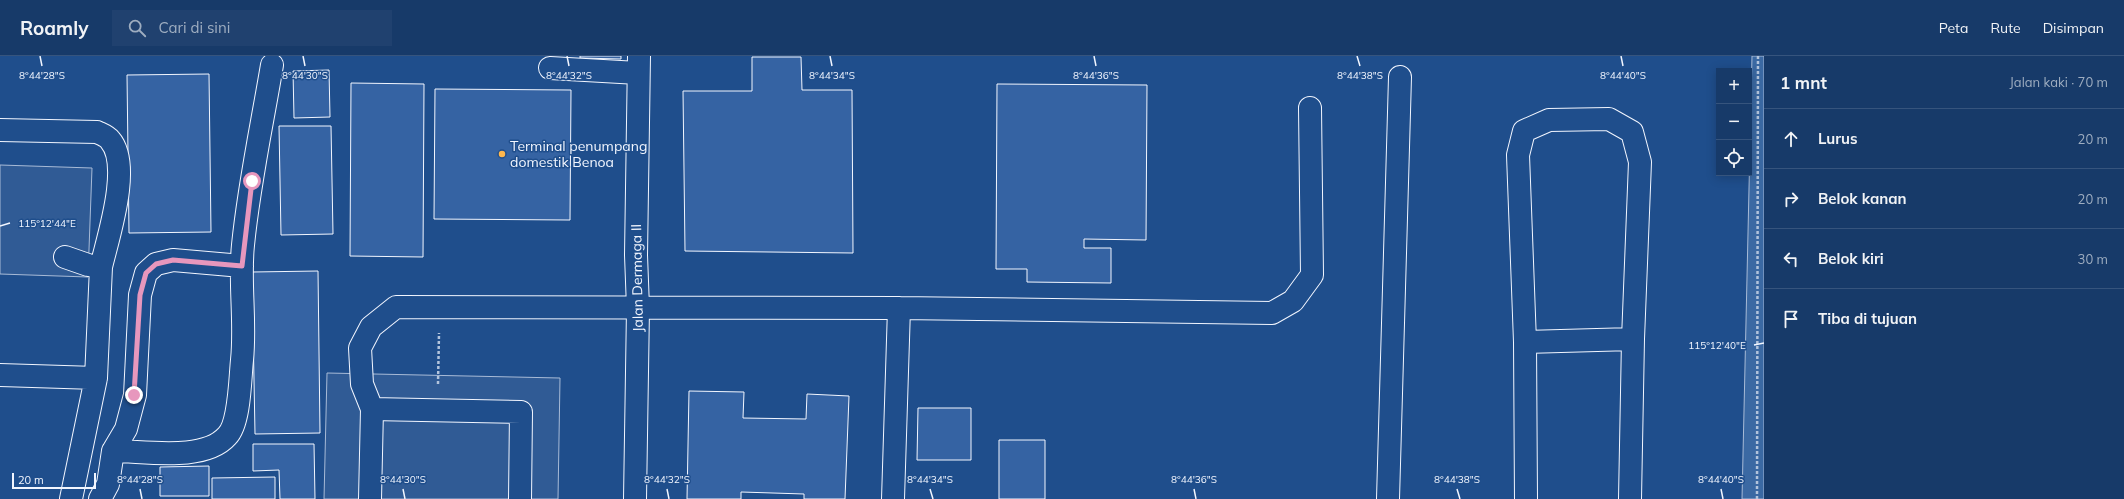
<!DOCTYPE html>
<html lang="id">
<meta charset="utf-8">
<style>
:root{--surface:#173a69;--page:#20416f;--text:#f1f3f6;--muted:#9eadc0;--line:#36547d}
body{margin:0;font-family:Mulish,sans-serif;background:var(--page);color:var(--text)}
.controls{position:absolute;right:12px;top:12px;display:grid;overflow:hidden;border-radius:0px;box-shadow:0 2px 10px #0003}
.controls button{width:36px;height:36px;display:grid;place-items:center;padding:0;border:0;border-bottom:1px solid var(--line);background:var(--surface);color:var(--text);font:20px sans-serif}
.scale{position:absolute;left:12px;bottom:10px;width:84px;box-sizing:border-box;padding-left:4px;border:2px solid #f2f6ff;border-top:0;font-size:11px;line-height:14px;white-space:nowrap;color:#f2f6ff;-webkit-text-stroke:3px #1f4e8c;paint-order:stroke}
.stop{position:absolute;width:12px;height:12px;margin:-9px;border:3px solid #e797bd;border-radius:50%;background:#fff}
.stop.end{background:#e797bd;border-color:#fff;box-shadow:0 1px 4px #0008}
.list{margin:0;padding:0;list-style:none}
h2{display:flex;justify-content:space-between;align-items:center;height:52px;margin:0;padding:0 16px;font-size:17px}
h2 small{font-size:13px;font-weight:400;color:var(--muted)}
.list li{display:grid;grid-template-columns:26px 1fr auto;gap:12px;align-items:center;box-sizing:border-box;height:60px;padding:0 16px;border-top:1px solid var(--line)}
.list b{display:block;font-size:15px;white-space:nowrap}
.list em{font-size:13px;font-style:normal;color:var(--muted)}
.icon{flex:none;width:22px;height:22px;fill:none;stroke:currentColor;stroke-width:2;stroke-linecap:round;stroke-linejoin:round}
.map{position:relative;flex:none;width:1764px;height:443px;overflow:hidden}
header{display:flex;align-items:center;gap:24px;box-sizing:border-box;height:56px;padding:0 20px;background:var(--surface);border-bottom:1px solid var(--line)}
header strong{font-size:19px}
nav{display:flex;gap:22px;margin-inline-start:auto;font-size:14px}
.search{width:280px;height:36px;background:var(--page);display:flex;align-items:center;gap:10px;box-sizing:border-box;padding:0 14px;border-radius:0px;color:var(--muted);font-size:15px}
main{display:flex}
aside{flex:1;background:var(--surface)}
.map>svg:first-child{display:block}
</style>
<header>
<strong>Roamly</strong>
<div class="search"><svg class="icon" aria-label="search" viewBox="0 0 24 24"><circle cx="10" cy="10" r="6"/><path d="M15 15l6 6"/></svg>Cari di sini</div>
<nav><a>Peta</a><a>Rute</a><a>Disimpan</a></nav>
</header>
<main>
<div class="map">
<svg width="1764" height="443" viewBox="0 0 1764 443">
<rect width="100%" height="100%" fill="#1f4e8c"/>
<path fill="#305b95" stroke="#a8bbd7" d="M0 109 92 112 88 221 0 218Z
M327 317 560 322 558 443H324Z"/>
<path fill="#3b69a3" stroke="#a8bbd7" d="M1752 0H1764V443H1742Z"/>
<path fill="#3563a3" stroke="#f2f6ff" d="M580 0H621V3L580 2Z
M752 1H801L802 34H852L853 197 685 195 683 35H752Z
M329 14 330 61 294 62 293 15Z
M209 18 211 176 129 177 127 19Z
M351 27 424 28 423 201 350 200Z
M997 28 1147 29 1146 184 1084 183V192H1111V227L1027 226V213H996Z
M435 33 571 34 570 164 434 163Z
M279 70H331L333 178 281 179Z
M318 215 320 377 255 378 252 216Z
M689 335 744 336 743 362 806 363 807 338 849 340 845 443H804V438L741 436V443H687Z
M918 352H971V404H917Z
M999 384H1045V443H999Z
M253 388H314L315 443H280L279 414 253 415Z
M209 410V440H160V411Z
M275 421V443H212V422Z"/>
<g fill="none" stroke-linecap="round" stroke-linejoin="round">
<defs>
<path id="minor" d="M550 12 638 17
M0 74 97 76C101 78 107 80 110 84 132 109 108 181 101 211
M65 201 88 209 101 211 96 322 71 443
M1525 286 1633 283
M0 319 96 322
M372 353 521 356 520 443
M113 395C145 395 204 406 227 380 240 367 240 322 242 304 246 265 239 227 243 189 249 128 262 69 272 9
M100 443 108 428 113 395 126 373 135 339 140 239 146 217 156 208 173 204 242 210
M370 443 372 353 362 328 360 292 371 271 396 251 899 252 1272 257 1293 245 1312 219 1310 52
M635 443 638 252 636 199 639 0
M893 443 899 252
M1388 443 1400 21
M1526 443 1525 286 1518 99 1524 75 1549 64 1609 63 1632 76 1640 106 1633 283 1630 443"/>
</defs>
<use href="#minor" stroke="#f2f6ff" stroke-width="24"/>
<path stroke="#b3c4dc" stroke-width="2.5" stroke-dasharray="3 2" stroke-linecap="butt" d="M438 328 439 277
M1757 443 1758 0"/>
<use href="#minor" stroke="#1f4e8c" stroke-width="22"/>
</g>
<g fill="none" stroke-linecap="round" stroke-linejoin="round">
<path stroke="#e797bd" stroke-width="5" d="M134 339 140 239 146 217 156 208 173 204 242 210 252 125"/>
</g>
<path fill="none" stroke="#f2f6ff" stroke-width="1.5" d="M40 0 42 10M303 0 305 10M567 0 569 10M830 0 832 10M1094 0 1096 10M1357 0 1360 10M1621 0 1623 10M0 170 10 167M1754 289 1764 287M140 433 142 443M403 433 405 443M667 433 669 443M930 433 933 443M1194 433 1196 443M1457 433 1460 443M1721 433 1723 443"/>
<circle fill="#ffb74d" stroke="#1f4e8c" stroke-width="1.5" cx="502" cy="98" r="4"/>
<g text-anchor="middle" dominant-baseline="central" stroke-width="3" stroke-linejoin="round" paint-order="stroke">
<g font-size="14" fill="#f2f6ff" stroke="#1f4e8c" text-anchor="start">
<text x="510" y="90">Terminal penumpang<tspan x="510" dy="16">domestik Benoa</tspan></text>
</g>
<g font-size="14" fill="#f2f6ff" stroke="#1f4e8c">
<text transform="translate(637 222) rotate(-91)">Jalan Dermaga II</text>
</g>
</g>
<g font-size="10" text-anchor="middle" fill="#f2f6ff" stroke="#1f4e8c" stroke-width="3" stroke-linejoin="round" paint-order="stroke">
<text x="42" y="23">8°44'28"S</text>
<text x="305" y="23">8°44'30"S</text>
<text x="569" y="23">8°44'32"S</text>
<text x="832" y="23">8°44'34"S</text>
<text x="1096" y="23">8°44'36"S</text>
<text x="1360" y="23">8°44'38"S</text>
<text x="1623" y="23">8°44'40"S</text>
<text x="47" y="171">115°12'44"E</text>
<text x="1717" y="293">115°12'40"E</text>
<text x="140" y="427">8°44'28"S</text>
<text x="403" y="427">8°44'30"S</text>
<text x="667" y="427">8°44'32"S</text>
<text x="930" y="427">8°44'34"S</text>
<text x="1194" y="427">8°44'36"S</text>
<text x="1457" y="427">8°44'38"S</text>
<text x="1721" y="427">8°44'40"S</text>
</g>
</svg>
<div class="controls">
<button>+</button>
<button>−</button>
<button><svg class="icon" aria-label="locate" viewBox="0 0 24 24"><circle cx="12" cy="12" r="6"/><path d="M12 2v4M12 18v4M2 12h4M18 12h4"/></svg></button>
</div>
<div class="scale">20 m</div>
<div class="stop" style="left:252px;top:125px"></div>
<div class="stop end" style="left:134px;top:339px"></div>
</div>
<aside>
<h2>1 mnt<small>Jalan kaki · 70 m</small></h2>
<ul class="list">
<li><svg class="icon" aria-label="ahead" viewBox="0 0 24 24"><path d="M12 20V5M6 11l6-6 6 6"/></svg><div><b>Lurus</b></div><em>20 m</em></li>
<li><svg class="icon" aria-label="right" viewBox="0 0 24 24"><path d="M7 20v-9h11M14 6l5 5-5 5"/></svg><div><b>Belok kanan</b></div><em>20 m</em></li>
<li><svg class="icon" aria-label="left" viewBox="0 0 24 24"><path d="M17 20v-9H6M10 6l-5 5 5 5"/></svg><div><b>Belok kiri</b></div><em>30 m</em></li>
<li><svg class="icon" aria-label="arrive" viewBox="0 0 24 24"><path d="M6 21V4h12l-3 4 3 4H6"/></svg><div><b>Tiba di tujuan</b></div></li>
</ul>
</aside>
</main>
